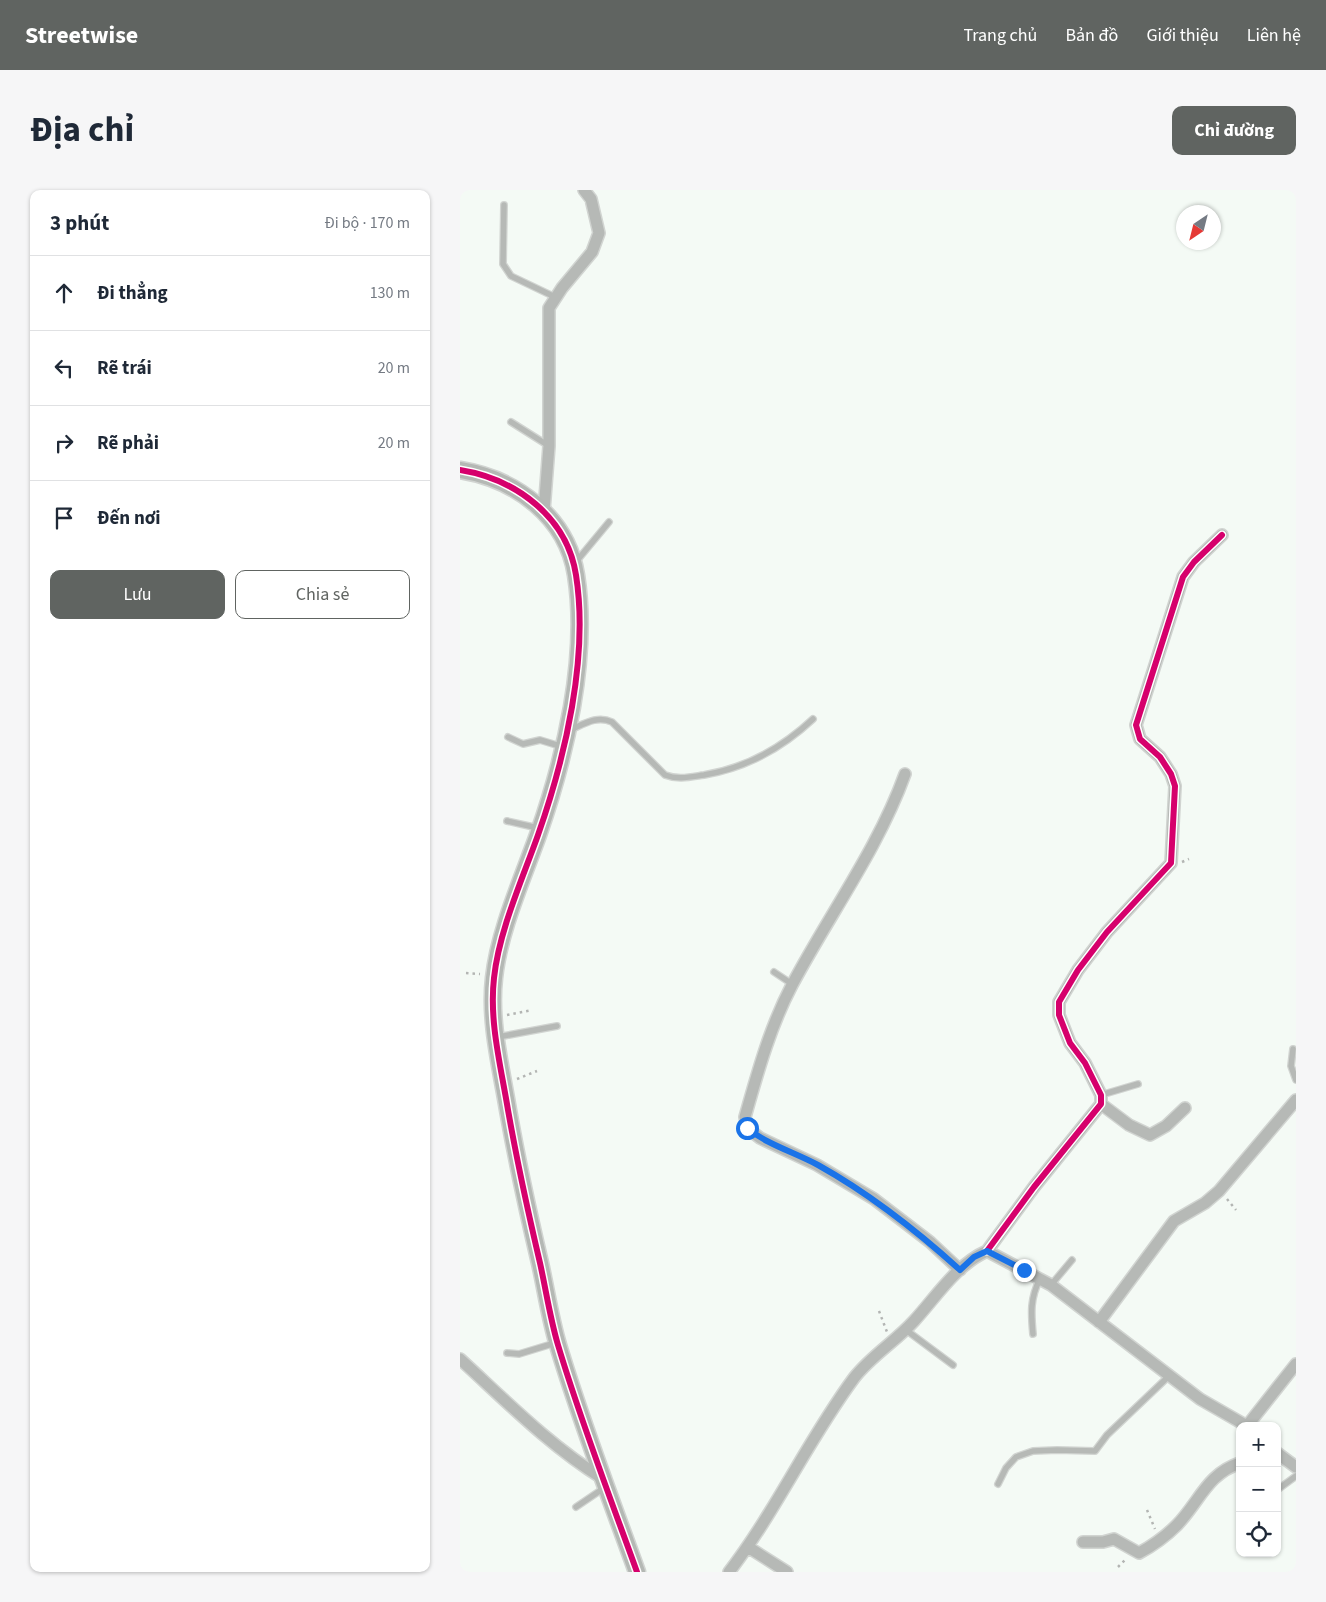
<!DOCTYPE html>
<html lang="vi">
<meta charset="utf-8">
<style>
:root{--surface:#fff;--page:#f6f6f7;--text:#1f2937;--muted:#747a83;--line:#e0e1e3;--accent:#606461}
body{margin:0;font-family:"Source Sans 3",sans-serif;background:var(--page);color:var(--text)}
.controls{position:absolute;right:15px;bottom:15px;display:grid;overflow:hidden;border-radius:10px;box-shadow:0 1px 4px #0004}
.controls button{width:45px;height:45px;display:grid;place-items:center;padding:0;border:0;border-bottom:1px solid var(--line);background:var(--surface);color:var(--text);font:25px sans-serif}
.compass{position:absolute;left:716px;top:15px;width:45px;height:45px;border-radius:50%;background:var(--surface);box-shadow:0 1px 4px #0004;rotate:215deg}
.stop{position:absolute;width:15px;height:15px;margin:-11px;border:4px solid #1a73e8;border-radius:50%;background:#fff}
.stop.end{background:#1a73e8;border-color:#fff;box-shadow:0 1px 5px #0008}
.list{margin:0;padding:0;list-style:none}
h2{display:flex;justify-content:space-between;align-items:center;height:65px;margin:0;padding:0 20px;font-size:21px}
h2 small{font-size:16px;font-weight:400;color:var(--muted)}
.list li{display:grid;grid-template-columns:32px 1fr auto;gap:15px;align-items:center;box-sizing:border-box;height:75px;padding:0 20px;border-top:1px solid var(--line)}
.list b{display:block;font-size:19px;white-space:nowrap}
.list em{font-size:16px;font-style:normal;color:var(--muted)}
.actions{display:flex;gap:10px;padding:15px 20px}
.actions a{flex:1;padding:11px 0;border:1px solid var(--accent);border-radius:10px;text-align:center;font-size:18px;color:var(--accent)}
.actions .main{background:var(--accent);color:#fff}
.icon{flex:none;width:28px;height:28px;fill:none;stroke:currentColor;stroke-width:2;stroke-linecap:round;stroke-linejoin:round}
.map{position:relative;flex:none;width:836px;height:1382px;overflow:hidden;border-radius:10px}
header{display:flex;align-items:center;gap:30px;box-sizing:border-box;height:70px;padding:0 25px;background:var(--accent);color:#fff}
header strong{font-size:24px}
nav{display:flex;gap:28px;margin-inline-start:auto;font-size:18px}
.intro{display:flex;align-items:center;justify-content:space-between;box-sizing:border-box;height:120px;padding:0 30px}
h1{margin:0;font-size:35px}
.button{padding:12px 22px;border-radius:10px;background:var(--accent);color:#fff;font-size:18px;font-weight:700}
main{display:flex;gap:30px;padding:0 30px}
aside{flex:1;background:var(--surface);border-radius:10px;box-shadow:0 1px 4px #0004}
.map>svg:first-child{display:block}
</style>
<header>
<strong>Streetwise</strong>
<nav><a>Trang chủ</a><a>Bản đồ</a><a>Giới thiệu</a><a>Liên hệ</a></nav>
</header>
<div class="intro"><h1>Địa chỉ</h1><a class="button">Chỉ đường</a></div>
<main>
<aside>
<h2>3 phút<small>Đi bộ · 170 m</small></h2>
<ul class="list">
<li><svg class="icon" aria-label="ahead" viewBox="0 0 24 24"><path d="M12 20V5M6 11l6-6 6 6"/></svg><div><b>Đi thẳng</b></div><em>130 m</em></li>
<li><svg class="icon" aria-label="left" viewBox="0 0 24 24"><path d="M17 20v-9H6M10 6l-5 5 5 5"/></svg><div><b>Rẽ trái</b></div><em>20 m</em></li>
<li><svg class="icon" aria-label="right" viewBox="0 0 24 24"><path d="M7 20v-9h11M14 6l5 5-5 5"/></svg><div><b>Rẽ phải</b></div><em>20 m</em></li>
<li><svg class="icon" aria-label="arrive" viewBox="0 0 24 24"><path d="M6 21V4h12l-3 4 3 4H6"/></svg><div><b>Đến nơi</b></div></li>
</ul>
<div class="actions"><a class="main">Lưu</a><a>Chia sẻ</a></div>
</aside>
<div class="map">
<svg width="836" height="1382" viewBox="0 0 836 1382">
<rect width="100%" height="100%" fill="#f4faf5"/>
<g fill="none" stroke-linecap="round" stroke-linejoin="round">
<defs>
<path id="lane" d="M44 15 43 74 51 86 95 107
M51 232 89 256
M115 373 149 332
M110 540C124 534 137 525 152 532L205 585C218 590 230 587 244 585 286 578 322 558 353 529
M48 547 63 554 80 550 103 557
M47 631 78 638
M314 782 332 794
M38 847 97 836
M833 859 831 876 836 890
M641 905 678 894
M591 1095 612 1070
M446 1140 493 1175
M573 1144C571 1123 570 1108 580 1089
M47 1163 59 1164 95 1153
M538 1294 546 1278 556 1267 573 1261 597 1260 635 1261 647 1245 709 1186
M817 1300 836 1286
M116 1317 144 1298"/>
<path id="street" d="M84 321 89 256V118L102 98 132 62 139 43 131 9 124 0
M445 584C418 659 369 725 332 795 310 837 298 881 285 927L287 938 300 948 357 975 414 1009 470 1052 500 1080
M641 914 669 935 690 945 706 936 725 918
M527 1061 574 997 641 914V905L625 873 610 853 599 825V812L618 780 647 742 711 673 715 596 711 584 700 567 680 549 676 535 723 387 734 372 762 345
M639 1132 714 1031 745 1013 759 1001 836 910
M0 1169C45 1210 90 1256 142 1288
M787 1236 836 1174
M817 1263 836 1277
M623 1352H643L654 1349 679 1363C692 1356 706 1346 717 1335 740 1311 747 1284 780 1273
M288 1357 327 1382
M269 1382C316 1321 348 1250 394 1188 411 1166 436 1151 454 1131 476 1107 497 1074 527 1061L591 1095 740 1209 787 1236"/>
<path id="secondary" d="M0 280C56 289 107 327 116 385 129 467 105 568 78 645 62 690 39 741 34 788 29 832 41 877 48 920 57 971 68 1022 80 1073 86 1100 90 1128 98 1155 121 1232 150 1307 177 1382"/>
</defs>
<use href="#lane" stroke="#d1d4d1" stroke-width="8"/>
<use href="#street" stroke="#d1d4d1" stroke-width="14"/>
<use href="#secondary" stroke="#d1d4d1" stroke-width="19"/>
<path stroke="#b3b5b3" stroke-width="2.5" stroke-dasharray="2.5 4" stroke-linecap="butt" d="M722 672 729 669
M6 783 20 784
M47 825 72 820
M57 889 77 881
M767 1009 776 1020
M419 1121 427 1142
M687 1320 695 1339
M658 1377 666 1369"/>
<use href="#lane" stroke="#b6b9b6" stroke-width="5.5"/>
<use href="#street" stroke="#b6b9b6" stroke-width="11"/>
<use href="#secondary" stroke="#b4b8b4" stroke-width="16"/>
<defs>
<path id="cycleway" d="M0 280C56 289 107 327 116 385 129 467 105 568 78 645 62 690 39 741 34 788 29 832 41 877 48 920 57 971 68 1022 80 1073 86 1100 90 1128 98 1155 121 1232 150 1307 177 1382
M527 1061 574 997 641 914V905L625 873 610 853 599 825V812L618 780 647 742 711 673 715 596 711 584 700 567 680 549 676 535 723 387 734 372 762 345"/>
</defs>
<use href="#cycleway" stroke="#fff" stroke-width="9"/>
<use href="#cycleway" stroke="#d6006c" stroke-width="6"/>
</g>
<g fill="none" stroke-linecap="round" stroke-linejoin="round">
<path stroke="#1a73e8" stroke-width="6" d="M287 938C308 955 334 962 358 975 410 1004 456 1040 500 1080L514 1067 527 1061 564 1080"/>
</g>
</svg>
<div class="controls">
<button>+</button>
<button>−</button>
<button><svg class="icon" aria-label="locate" viewBox="0 0 24 24"><circle cx="12" cy="12" r="6"/><path d="M12 2v4M12 18v4M2 12h4M18 12h4"/></svg></button>
</div>
<svg class="compass" viewBox="-18 -18 36 36"><path d="M0-13l5 13h-10z" fill="#e53935"/><path d="M0 13l5-13h-10z" fill="#747a83"/></svg>
<div class="stop" style="left:287px;top:938px"></div>
<div class="stop end" style="left:564px;top:1080px"></div>
</div>
</main>
